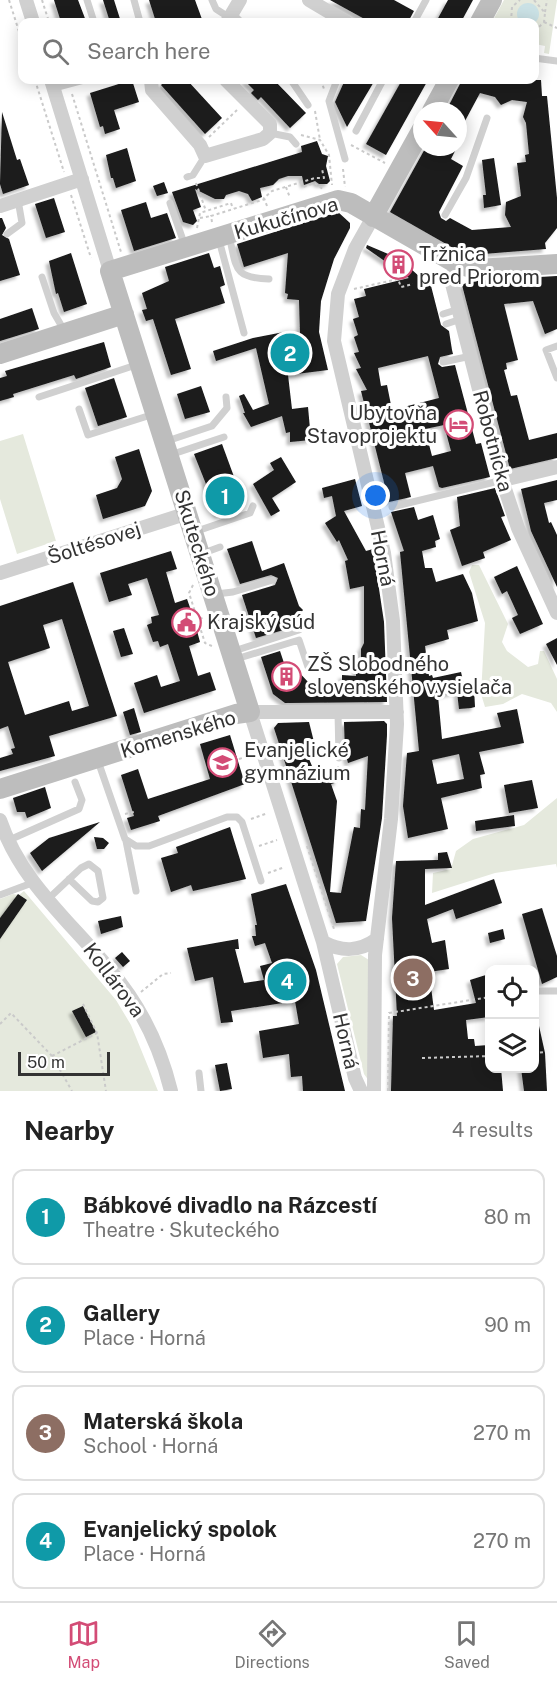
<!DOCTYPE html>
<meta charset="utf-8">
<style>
:root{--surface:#fff;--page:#f6f6f6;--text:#222;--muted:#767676;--line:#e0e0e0;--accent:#d34c76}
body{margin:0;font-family:"Public Sans",sans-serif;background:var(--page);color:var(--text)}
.controls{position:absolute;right:18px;bottom:18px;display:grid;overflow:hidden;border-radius:12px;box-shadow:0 3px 15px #0003}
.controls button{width:54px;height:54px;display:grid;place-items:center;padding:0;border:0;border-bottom:2px solid var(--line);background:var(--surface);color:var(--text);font:30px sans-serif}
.compass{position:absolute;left:413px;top:102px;width:54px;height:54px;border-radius:50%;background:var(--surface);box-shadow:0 3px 15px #0003;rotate:297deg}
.scale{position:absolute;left:18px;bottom:15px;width:92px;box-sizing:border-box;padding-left:6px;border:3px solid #333;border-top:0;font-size:16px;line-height:21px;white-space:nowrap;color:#333;-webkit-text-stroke:4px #fff;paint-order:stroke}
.you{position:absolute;left:376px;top:496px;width:21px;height:21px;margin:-15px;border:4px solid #fff;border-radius:50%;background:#1a73e8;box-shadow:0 0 0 9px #1a73e833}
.badge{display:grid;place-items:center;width:39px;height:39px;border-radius:50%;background:var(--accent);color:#fff;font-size:20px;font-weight:700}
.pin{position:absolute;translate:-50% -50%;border:3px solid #fff;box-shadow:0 2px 6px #0006}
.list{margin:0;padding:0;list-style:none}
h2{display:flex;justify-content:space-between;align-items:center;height:78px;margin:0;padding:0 24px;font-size:26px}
h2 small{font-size:20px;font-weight:400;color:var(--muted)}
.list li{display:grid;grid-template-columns:39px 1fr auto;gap:18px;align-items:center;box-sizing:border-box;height:96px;margin:0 12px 12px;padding:0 12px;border:2px solid var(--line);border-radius:12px}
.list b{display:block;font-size:22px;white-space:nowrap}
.list p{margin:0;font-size:20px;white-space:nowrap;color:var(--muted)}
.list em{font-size:20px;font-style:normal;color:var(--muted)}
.icon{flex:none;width:33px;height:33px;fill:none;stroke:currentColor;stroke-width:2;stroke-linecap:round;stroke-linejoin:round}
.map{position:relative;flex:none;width:557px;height:1091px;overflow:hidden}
.search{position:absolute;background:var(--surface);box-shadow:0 3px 15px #0003;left:18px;right:18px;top:18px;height:66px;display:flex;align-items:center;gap:15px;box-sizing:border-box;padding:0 21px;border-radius:12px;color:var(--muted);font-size:22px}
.sheet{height:510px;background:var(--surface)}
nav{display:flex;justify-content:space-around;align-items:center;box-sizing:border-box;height:84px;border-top:2px solid var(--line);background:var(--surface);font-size:16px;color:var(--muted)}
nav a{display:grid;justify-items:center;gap:3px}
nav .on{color:var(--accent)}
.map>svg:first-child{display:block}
</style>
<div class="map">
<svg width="557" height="1091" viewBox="0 0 557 1091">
<defs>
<filter id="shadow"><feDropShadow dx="-3.5" dy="3.5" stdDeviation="1.5" flood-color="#0004"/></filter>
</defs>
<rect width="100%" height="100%" fill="#fff"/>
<path fill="#e5e9dd" d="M504 0H557L549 54 544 53 545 46 535 44 534 22H492Z
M23 434 56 541 17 554 0 499V441Z
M472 565H479L508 624 502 642 507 651 528 667 538 664 540 651H544L557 679V712L551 703 522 694 503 704 485 707 481 694 485 623 469 572Z
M557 798V868L556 864 495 873 432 893 433 873 451 869 456 851 473 839 524 825Z
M24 891 116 1000 131 1025 158 1091H0V899L13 894 19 895Z
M361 955 369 960V1081L364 1074 337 964 343 957Z"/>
<path fill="#cae1e5" d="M517 14a11 11 0 1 1 22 0a11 11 0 1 1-22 0Z"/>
<path fill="#1a1a1a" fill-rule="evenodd" filter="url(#shadow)" d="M54 0H78L86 21 61 22Z
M103 0H114L121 22H110Z
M149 0H195L203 22H156Z
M330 0H394L414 11 408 22H370Z
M448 0H473L461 22H436Z
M121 80H132L139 102 114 110 120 129 105 134 103 126 100 127 90 93 122 83Z
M166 80H187L222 118 205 134 161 85Z
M244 80H274L306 113 290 128 261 97 258 100 251 93 254 90Z
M345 80H375L347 127 335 102Z
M402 80H428L386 155 366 144Z
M462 80H541L542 96H547L557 198V228L545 243 546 249 471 255 462 253 390 212 426 147H457L451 159 463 166 439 212 441 218 446 221 450 218 472 230 511 227 505 215 506 202 521 196 517 163 526 162 525 155 529 154 526 123 523 117 527 102 512 100 501 105 495 97 480 93 458 134V111H446Z
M2 112 17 160 20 159 29 185 3 194 0 184Z
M317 141 322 154 328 156 326 166 330 181 327 184H319L315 181 304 185 302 176H288L279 179 273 185 260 188 262 197 252 201 248 194 239 191 226 195 224 199H215L195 189 201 207 193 210 197 221 193 225 183 222 172 192 302 152 301 146Z
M127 148 136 181 116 188 113 178H111L106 155Z
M494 158 501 205 484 208 483 195H486L482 160Z
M164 182 168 193 157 196 153 186Z
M54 198 65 232 46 238 35 204Z
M146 202 151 218 167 213 176 238 134 251 121 210Z
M338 212 350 223V228L334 259 321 301 319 332 328 370 288 375 292 409 308 407 311 440 290 442V432L286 433 282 416 251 427 243 413H245L239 396 244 394 253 410 269 404 256 348 216 361 213 351 253 338 284 332 300 334 299 300 287 299 288 294 285 293 288 253 244 267 237 244Z
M0 218H2L6 228 2 235 9 239 20 275 0 281Z
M367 245 400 259 421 278 422 284 430 282 441 325 449 331 452 350 453 354 440 357 438 364 442 367 455 365 476 444 481 443 490 477 442 488 439 487 433 466 405 473 411 497 389 502 361 391 367 390 356 369 361 368 354 353 359 352 354 337 358 335 353 319 359 317 354 299 366 296 364 289 409 278 366 248ZM428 356 439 398 392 410 387 385 381 386 378 368ZM444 425 451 451 432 456 425 429Z
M71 253 87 304 64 312 58 293 56 294 49 261Z
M209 253 214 268 220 266 225 285 220 287 225 303 175 319 191 369 171 375 153 319 146 321 142 310 147 309 142 293 169 281 165 267Z
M557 276V329L545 334 533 301 504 304 518 360 506 363 507 369 504 370 511 396 517 395 529 440 557 433V458L510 469 462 285 470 281Z
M32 308 39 329 0 341V319Z
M104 342 111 367 76 379 74 375 13 394 14 397 0 401V378L7 376 5 371Z
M114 378 127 417 98 426 85 388Z
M201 386 210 412 185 419 177 394Z
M222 444 244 504 218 514 194 454Z
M139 449 152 491 145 506 103 519 96 495 117 488 122 479 115 457Z
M281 457 296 482 272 498 280 511 271 516 253 484 274 470 270 463Z
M355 479 362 506 344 511 366 551 373 549 384 622 387 702 285 703 273 694 261 657 280 651 285 666 295 668 309 683H342V675L356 676V666L361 667V649L364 643V586L350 589 345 561 348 560 339 540 337 542 325 523 336 516 332 496 324 498 322 488Z
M557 480V500L544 503 549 523 551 522 557 535V587L531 531 521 489Z
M495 488 505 516 501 517 511 540 483 552 485 558 462 566 450 530 460 526 457 497Z
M414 507 418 520 433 515 440 539 435 541 436 547 422 551 425 568H432L436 582 463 574 472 593 478 621 447 630 449 639 425 646 429 676 432 675 433 678 461 672 465 689 474 688 475 707 471 708 459 709 457 692 438 696 442 739 501 727 497 713 517 709 524 743 479 752 485 774 480 775 482 788 441 798 448 829 408 838 403 806 407 753 419 751 400 552 404 551 391 512ZM459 754 464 779 437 784 432 760Z
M252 541 262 571 284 563 299 606 303 610 301 613 304 624 256 638 242 595 275 585 278 578 271 575 240 584 227 549Z
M171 551 177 569 166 572 175 603 187 599 193 616 200 642 189 646 198 676 210 672 216 690 144 713 134 683 157 675 161 687 180 681 168 644 160 647 158 641 153 642 147 625 152 623 151 617 159 615 147 578 128 584 132 595 109 602 100 573Z
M517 566 543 624 520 634 512 618 518 615 507 591 502 594 494 577Z
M73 582 117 716 49 736 55 756 0 771V758L13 754 11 749 15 748 8 726 0 729V606ZM62 619 89 706 72 711 69 701 25 715 8 662 50 648 43 625Z
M124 628 133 654 121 657 113 631Z
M557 638V665L546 644Z
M134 708 141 732 130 735 123 712Z
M384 721 387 724V735L382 818 366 921 336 923 274 728 278 723 309 722 314 742 303 745 315 773 339 766 338 782 331 784 337 801 330 892 341 893 354 827 360 828 361 809 365 810 368 756 348 763 345 752 344 722Z
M230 735 245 784 158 816 160 821 131 830 127 818 134 816 121 775 138 769 148 799 210 779 200 744Z
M532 780 538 808 509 813 504 785Z
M45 787 51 808 27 818 25 812H17L13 798Z
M514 815 515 826 476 831 475 821Z
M100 822 42 871 30 853 49 838Z
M230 827 246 879 193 891 191 885 171 892 161 858 178 853 176 847Z
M94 837 103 838 109 843 104 849H97Z
M447 852 452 868 425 869V905L494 879 502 903 456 919 453 909 427 919 432 943 445 940 449 969 429 972 434 1010 476 1003 470 980 489 974V1017L466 1020 468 1039H474L475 1046 489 1045V1068H501L503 1091H391L393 1016H397L392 918 396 861 438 860V853Z
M286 884 316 970 345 1091H303L302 1076 291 1077 289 1054 263 1058 259 1031 299 1024 295 1001 231 1011 233 1022 221 1023 213 977 195 981 187 948 238 939 239 949H235L244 983 264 980 260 966 272 963 265 943 255 946 252 936H256L255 925H257L251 894Z
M18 894 27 900 0 939V918Z
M542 908 557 956V977L542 984 522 914Z
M121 916 123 927 101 934 98 921Z
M503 929 505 939 490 943 488 933Z
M122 952 130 961 123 967 115 958Z
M83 1006 96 1032 86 1037 72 1011Z
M534 1026H539L545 1053 547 1091H524L521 1068H534Z
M227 1063 232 1089 220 1091 215 1065Z"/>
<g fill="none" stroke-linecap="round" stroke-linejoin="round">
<path stroke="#cacaca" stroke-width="2" stroke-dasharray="3 3" stroke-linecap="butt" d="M9 0 22 41
M42 0 49 22
M534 0 545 13 544 22 534 32
M545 12 547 0
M511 22 512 7 520 0
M544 22 557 28
M35 80 64 172
M321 80 324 89
M72 94 121 252
M315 111 320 140
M301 135 320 140 329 155 332 185
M209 137 237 110
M351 145 385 163
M343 169 345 187
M301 182 303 187 314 183 323 189
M196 183 206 211
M286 187 290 198
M71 195 91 258
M267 206 264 198 272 191 315 178H324L322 169
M200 218 211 216
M212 222 211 216 265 199
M197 228 200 213 231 203 233 209
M354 289 398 279 401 287 413 284
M193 585 189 593 205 643 212 646
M194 621 205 617
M239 759 249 756
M125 814 134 812
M251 819 268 813
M259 846 277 840
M307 846 334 929
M268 873 285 867
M141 992 163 974 171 973
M83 1004 97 1033
M0 1024 11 1013 52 1056 72 1091
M534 1053 546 1052
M52 1056 97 1033 106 1091
M422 1058 490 1056
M388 1091 389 1013 490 997"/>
<path stroke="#d0d0d0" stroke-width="7" d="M87 0 94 22
M134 0 140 22
M212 0 216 9 230 18
M232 13 241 22
M414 22 426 0
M534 58 557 61
M291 80 308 105
M337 80 329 101 345 159
M54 88 84 80
M356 131 383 80
M270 133 290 137 296 144
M187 177 193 175 205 156
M170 203 185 246
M445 215 466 178 487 118
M7 234 22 223 18 200
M229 236C237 267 232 278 269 279
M219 240 244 333
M42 277 54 313 65 332
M443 314 459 309
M446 324 461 319
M557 346 546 350 557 378
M443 362 471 356
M39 397 139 364
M79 409 88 435 154 414
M167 441 212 426 227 408 226 397
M170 455 224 437
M392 507 503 480
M194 532 250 513 253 506
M201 554 220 547
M216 594 233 592 273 580
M234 651 299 630
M236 659 299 640 308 667
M338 712 339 758
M98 761 125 839 136 846H149L227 817H237L242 822 261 881
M7 841 79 809 82 800 75 782
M126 841 136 891
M0 895 32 883
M47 900 81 868 89 864 98 871 103 898 98 902 92 901 69 879
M535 991H557
M199 1073 201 1091"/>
<path stroke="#d0d0d0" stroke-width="14" d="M26 0 33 22
M309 0 346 22
M227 22 240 0
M51 80 110 271
M151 80 152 90 200 145 205 156 263 139 270 133V124L226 80
M0 206 82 179
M373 217 355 249 338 294 334 341 384 553 393 621 397 724 391 819 375 955 374 1091
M457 264 451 280 503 483 518 528 557 613
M503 480 557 467
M0 573 188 513
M0 820C21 882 70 921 110 970 140 1005 160 1046 171 1091
M323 942C342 952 359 952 377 939
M361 1091 355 1078 323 942 250 712H397"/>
<path stroke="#bdbdbd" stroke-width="20" d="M480 22 492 0
M432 111 449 80
M373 217 422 129
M0 354 124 314
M0 789 236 714 250 712 110 271 338 200 351 203 457 264 476 269 557 264"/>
</g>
<defs>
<symbol id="building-ring" viewBox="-11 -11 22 22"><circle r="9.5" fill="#fff" stroke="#d34c76" stroke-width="1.5"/><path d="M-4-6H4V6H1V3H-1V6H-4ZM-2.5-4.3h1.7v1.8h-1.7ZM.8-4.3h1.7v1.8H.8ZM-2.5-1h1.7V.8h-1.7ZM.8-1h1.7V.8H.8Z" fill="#d34c76"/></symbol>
<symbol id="hotel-ring" viewBox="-11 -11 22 22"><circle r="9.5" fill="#fff" stroke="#d34c76" stroke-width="1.5"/><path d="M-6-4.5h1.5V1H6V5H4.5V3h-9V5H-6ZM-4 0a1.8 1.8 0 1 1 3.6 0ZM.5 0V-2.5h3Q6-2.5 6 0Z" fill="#d34c76"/></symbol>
<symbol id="civic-ring" viewBox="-11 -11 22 22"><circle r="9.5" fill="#fff" stroke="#d34c76" stroke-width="1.5"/><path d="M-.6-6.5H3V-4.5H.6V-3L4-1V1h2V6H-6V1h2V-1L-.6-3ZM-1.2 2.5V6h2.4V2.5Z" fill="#d34c76"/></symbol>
<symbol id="school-ring" viewBox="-11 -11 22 22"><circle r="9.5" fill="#fff" stroke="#d34c76" stroke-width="1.5"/><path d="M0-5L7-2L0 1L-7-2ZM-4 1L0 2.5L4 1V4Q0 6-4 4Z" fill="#d34c76"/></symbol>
</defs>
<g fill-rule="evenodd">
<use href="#building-ring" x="382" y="248" width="33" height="33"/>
<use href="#hotel-ring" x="442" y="408" width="33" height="33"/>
<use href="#civic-ring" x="170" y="606" width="33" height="33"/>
<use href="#building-ring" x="270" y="660" width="33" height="33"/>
<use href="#school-ring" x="206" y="746" width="33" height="33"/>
</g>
<g text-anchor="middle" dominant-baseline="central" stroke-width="6" stroke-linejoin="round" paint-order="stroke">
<g font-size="20" fill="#333" stroke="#fff">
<text transform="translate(286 218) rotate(-16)">Kukučínova</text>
<text transform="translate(493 441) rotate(75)">Robotnícka</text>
<text transform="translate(94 543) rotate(-18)">Šoltésovej</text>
<text transform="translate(197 543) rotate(73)">Skuteckého</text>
<text transform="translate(383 558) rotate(79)">Horná</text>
<text transform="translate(178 734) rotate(-17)">Komenského</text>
<text transform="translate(114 980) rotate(53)">Kollárova</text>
<text transform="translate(346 1041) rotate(77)">Horná</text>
</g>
<g font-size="20" fill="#333" stroke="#fff" text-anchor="start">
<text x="419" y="254">Tržnica<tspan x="419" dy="23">pred Priorom</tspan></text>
<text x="437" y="413" text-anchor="end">Ubytovňa<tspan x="437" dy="23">Stavoprojektu</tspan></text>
<text x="207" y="622">Krajský súd</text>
<text x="307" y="664">ZŠ Slobodného<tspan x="307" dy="23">slovenského vysielača</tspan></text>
<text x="244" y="750">Evanjelické<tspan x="244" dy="23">gymnázium</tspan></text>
</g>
</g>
</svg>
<div class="controls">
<button><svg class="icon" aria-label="locate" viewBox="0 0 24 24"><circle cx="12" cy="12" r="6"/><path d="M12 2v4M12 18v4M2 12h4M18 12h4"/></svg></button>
<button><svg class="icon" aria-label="layers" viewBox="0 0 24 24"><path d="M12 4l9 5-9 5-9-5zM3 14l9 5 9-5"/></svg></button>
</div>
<svg class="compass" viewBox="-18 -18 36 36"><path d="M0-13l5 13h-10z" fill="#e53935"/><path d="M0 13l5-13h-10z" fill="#767676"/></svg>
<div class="scale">50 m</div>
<div class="you"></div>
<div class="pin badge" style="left:225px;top:496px;background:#0f9aa8">1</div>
<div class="pin badge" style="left:290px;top:353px;background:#0f9aa8">2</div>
<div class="pin badge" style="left:413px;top:978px;background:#8d6e63">3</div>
<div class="pin badge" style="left:287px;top:981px;background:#0f9aa8">4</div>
<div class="search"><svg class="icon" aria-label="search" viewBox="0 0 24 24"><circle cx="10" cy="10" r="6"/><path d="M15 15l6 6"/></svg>Search here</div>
</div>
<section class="sheet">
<h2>Nearby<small>4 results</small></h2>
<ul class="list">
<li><span class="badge" style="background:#0f9aa8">1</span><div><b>Bábkové divadlo na Rázcestí</b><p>Theatre · Skuteckého</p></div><em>80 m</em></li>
<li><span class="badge" style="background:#0f9aa8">2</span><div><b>Gallery</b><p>Place · Horná</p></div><em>90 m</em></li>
<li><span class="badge" style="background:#8d6e63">3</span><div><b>Materská škola</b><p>School · Horná</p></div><em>270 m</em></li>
<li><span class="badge" style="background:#0f9aa8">4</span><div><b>Evanjelický spolok</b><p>Place · Horná</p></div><em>270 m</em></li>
</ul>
</section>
<nav>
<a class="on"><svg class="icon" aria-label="map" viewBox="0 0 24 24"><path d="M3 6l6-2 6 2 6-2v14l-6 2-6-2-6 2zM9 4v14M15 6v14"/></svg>Map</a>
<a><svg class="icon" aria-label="directions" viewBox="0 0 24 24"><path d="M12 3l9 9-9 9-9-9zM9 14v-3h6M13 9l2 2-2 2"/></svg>Directions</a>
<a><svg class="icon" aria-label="saved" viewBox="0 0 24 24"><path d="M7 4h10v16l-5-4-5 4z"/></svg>Saved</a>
</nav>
